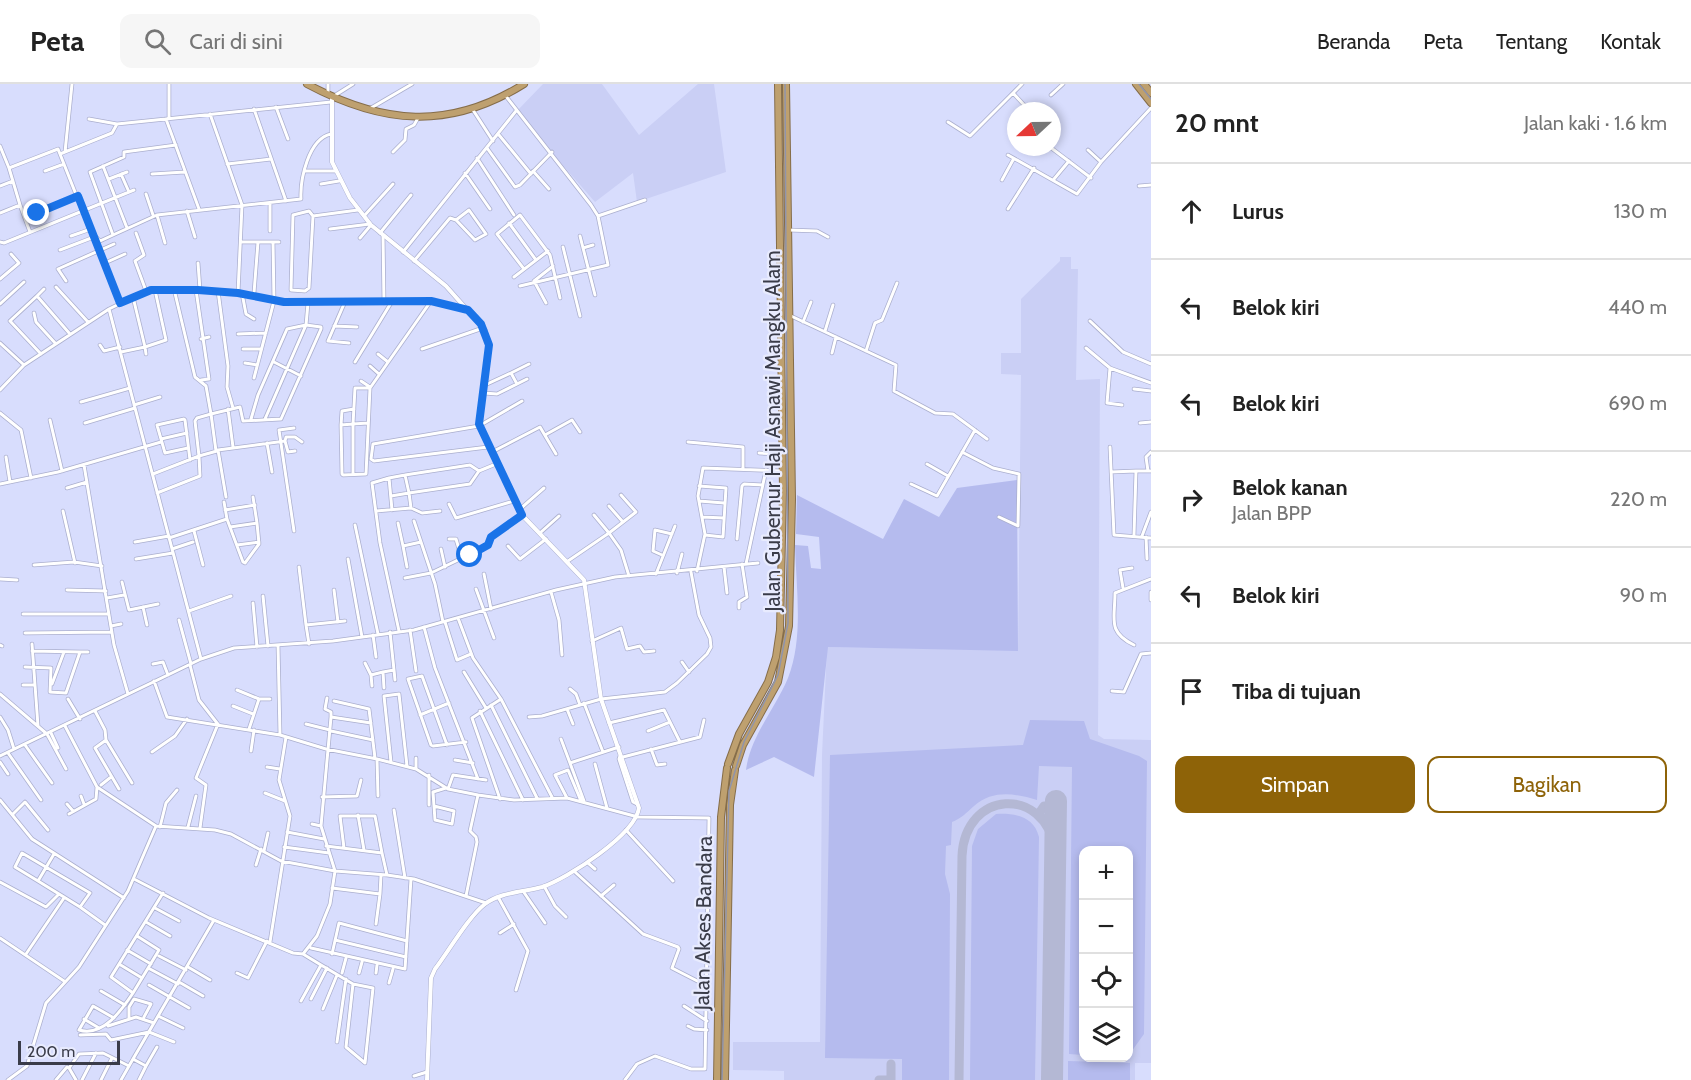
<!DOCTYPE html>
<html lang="id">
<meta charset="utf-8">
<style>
:root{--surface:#fff;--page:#f6f6f6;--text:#222;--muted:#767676;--line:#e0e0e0;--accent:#8e6308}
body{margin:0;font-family:Cabin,sans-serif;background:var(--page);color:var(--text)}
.controls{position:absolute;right:18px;bottom:18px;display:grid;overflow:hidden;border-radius:12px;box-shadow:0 3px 9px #0003}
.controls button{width:54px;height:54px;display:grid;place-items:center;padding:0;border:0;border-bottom:2px solid var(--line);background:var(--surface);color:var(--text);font:30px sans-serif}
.compass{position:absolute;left:1007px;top:18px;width:54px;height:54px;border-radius:50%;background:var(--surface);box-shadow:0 3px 9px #0003;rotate:248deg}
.scale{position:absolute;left:18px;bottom:15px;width:102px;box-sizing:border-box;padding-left:6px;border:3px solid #3a3c49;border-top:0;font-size:16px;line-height:21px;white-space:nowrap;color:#3a3c49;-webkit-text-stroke:4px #e8ebfe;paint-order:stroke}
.stop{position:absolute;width:18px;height:18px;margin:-14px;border:4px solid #1a73e8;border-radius:50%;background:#fff}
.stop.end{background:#1a73e8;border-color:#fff;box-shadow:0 2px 6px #0008}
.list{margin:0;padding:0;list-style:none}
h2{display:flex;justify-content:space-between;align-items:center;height:78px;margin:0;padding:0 24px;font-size:26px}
h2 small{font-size:20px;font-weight:400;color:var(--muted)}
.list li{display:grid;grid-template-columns:39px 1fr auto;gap:18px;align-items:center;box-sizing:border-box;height:96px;padding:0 24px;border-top:2px solid var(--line)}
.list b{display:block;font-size:22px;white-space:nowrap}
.list p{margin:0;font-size:20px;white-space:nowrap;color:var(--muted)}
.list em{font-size:20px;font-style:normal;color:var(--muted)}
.actions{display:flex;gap:12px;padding:18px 24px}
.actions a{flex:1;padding:14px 0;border:2px solid var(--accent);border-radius:12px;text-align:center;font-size:21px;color:var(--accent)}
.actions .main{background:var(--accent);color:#fff}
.icon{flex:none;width:33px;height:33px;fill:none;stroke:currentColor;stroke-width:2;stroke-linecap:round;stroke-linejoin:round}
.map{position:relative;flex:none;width:1151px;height:996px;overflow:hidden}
header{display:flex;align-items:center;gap:36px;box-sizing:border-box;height:84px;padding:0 30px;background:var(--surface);border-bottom:2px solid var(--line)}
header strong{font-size:28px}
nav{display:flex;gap:33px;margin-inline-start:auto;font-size:21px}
.search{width:420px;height:54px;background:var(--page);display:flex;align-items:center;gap:15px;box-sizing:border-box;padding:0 21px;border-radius:12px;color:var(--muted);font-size:22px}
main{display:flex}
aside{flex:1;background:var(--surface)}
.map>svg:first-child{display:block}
</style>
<header>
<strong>Peta</strong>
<div class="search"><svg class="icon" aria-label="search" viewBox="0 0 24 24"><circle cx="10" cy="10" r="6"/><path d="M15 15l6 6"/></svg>Cari di sini</div>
<nav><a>Beranda</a><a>Peta</a><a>Tentang</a><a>Kontak</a></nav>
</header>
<main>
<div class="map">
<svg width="1151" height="996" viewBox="0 0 1151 996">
<rect width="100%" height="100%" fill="#d8ddfd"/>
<path fill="#cacff5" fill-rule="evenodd" d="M543 0H602L639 51 698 0H714L726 88 637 118 633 89 595 118 516 28Z
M1060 173H1071V185H1078L1076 296 1100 295 1098 651 1104 655 1151 656V979H1135V996H784V987L733 986V958H820L822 671 827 563 1018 566 1021 291 1001 290V269H1021V215L1060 177ZM1084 766H1128V974H1084Z"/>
<path fill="#b5bbee" d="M1017 396 1018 567 828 563 814 693 774 673 746 686C750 653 775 625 788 594 804 553 796 504 795 461L808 462 811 484 821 485 819 453 796 450 797 411 883 455 904 415 939 433 957 404Z
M1030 636 1084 637 1090 655 1139 672 1147 677 1144 950 1129 971 1128 766H1084L1083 971 1069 970 1072 683 1039 682 1037 716C1017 710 993 705 974 722 966 729 962 734 952 738L951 761 946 762 945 790 950 810 949 996H902V975L825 974 830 671 1023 661Z
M996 730C1015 729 1034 732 1039 753L1035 996H970L972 762 978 745Z
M1068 977 1130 979V996H1068Z"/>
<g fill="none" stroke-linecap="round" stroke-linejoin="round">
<path stroke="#b4b8d4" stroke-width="9" d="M1041 734 1040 728 1044 722H1059L1061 738 1056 744
M879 996H889
M891 996V980
M959 996 962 772C965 706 1044 701 1055 765"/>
<path stroke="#b4b8d4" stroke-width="22" d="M1052 996 1056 717"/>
<defs>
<path id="minor" d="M169 0V34
M1013 9 1025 22 1033 21 1039 26
M328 10V0
M505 11 591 121 598 132 608 181 520 202
M1051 11 1063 0
M334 12 353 0
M276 23 288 55
M371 24 412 0
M254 25 286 117
M473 26 493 57
M210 30 242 121 238 209
M89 35 117 40
M166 35 199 125
M948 38 970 52 1022 0
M499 51 531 90
M176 61 124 68V73L90 88 113 151 157 131 301 115C300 96 308 55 331 50
M0 62 9 84 58 65 119 219
M1050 63 1091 94
M487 64 515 103 520 101 552 68
M1088 66 1101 78
M65 68 72 0
M393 68 405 56 406 45 414 41 418 34
M60 70 112 49 117 40 331 18
M1008 71 1077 110 1101 78 1151 24
M477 74 514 131
M227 80 271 75
M103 82 127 144
M9 84 20 121
M45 87 64 80
M304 87H335
M533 87 549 105
M465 89 490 125
M121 90 129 108
M152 90 185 88
M109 95 127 88
M1054 95 1069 77
M1002 96 1013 76
M321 100 339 97
M0 102 13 97
M1139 102 1151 101
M146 110 153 131
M1008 125 1034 84
M187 127 195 153
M0 129 20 121 30 148
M37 129 78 112
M157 131 165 159
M313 132 309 127 293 131 291 206 305 207 309 204 313 132 358 126
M364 132 393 100
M598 132 645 116
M509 139 536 176
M330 145 370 140
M788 146 817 147 828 153
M270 147V119
M136 149 144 171 135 177 146 207
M380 149 411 111
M383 151 384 219
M71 152 91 145
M95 152 100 157 113 151
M580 152 595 211
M360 154 371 141
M0 158 4 159 134 106
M242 158H279
M563 163 580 232
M583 164 593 161
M60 166 94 153
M403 168 516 27
M414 177 450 134 456 136 475 156 486 150 469 126 456 136
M105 179 125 170
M198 179 200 206
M524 185 497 150 520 131 550 171 560 214
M514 193 548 167
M0 195 19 179 11 170
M66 197 58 185 114 160
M56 203 88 238
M174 205 195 293 206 302 211 330 240 323 243 337 281 335 321 245V243L306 241 308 219
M196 206 209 295 201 296
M218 207 228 282 227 303 233 324
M242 209 246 230 254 235
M254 209 258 158
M37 212 44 205
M546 219 534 197 553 182
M0 220 24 198
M344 220 328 257 349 259
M467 226 431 217 308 219 272 217 238 209 165 205 144 208 109 225 201 575 234 564 333 557 414 546 556 506 615 493 758 479
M34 229 36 238 56 260
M791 232 896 281 894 307 935 329 953 330 987 355
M1090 237 1123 268 1151 280
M803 238 811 218
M334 242 357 243
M825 247 833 221
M238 250 266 249
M201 255 209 253
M0 259 24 281
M100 261 104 267 120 263
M1086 264 1110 284 1151 299
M243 265H261
M422 265 483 244
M866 267 875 239 882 236 897 199
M121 268 145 263 133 213
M832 269 836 253
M41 270 10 237 37 212 70 250
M146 270 145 263 166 256 155 206
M378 270 388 278
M274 278 301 292
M355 278 391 219
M245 279 257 281
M370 282 379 290
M1110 284 1107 319 1122 321
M254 294 274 217 273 158
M361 297 370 303
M517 300 511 289 529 280
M485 301 511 289
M1134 305 1151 307
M0 306 24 281 109 225
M484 309 497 310 527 295
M81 318 130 304
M134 321 160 313
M228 325 233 363
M0 329 21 346 31 394
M251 335 258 311 287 245 306 241 265 335
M50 336 62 387
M85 339 135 324
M368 339 353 340 355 304H369
M1140 339 1151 338
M341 341 342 327 354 325
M545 351 572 336 580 348
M161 355 187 349
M285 357 286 353H295L302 358
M688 358 743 363V385
M267 359 272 388
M488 363 374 377 371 375 373 360 479 342 522 317
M1110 363 1114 451 1151 454
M188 364 165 369 157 341 184 335 185 336 190 376
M492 368 540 343 556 370
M962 368 993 384 1019 390 1018 442 999 433
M759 369 782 370
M6 373 10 398
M927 380 948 392
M84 381 114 561 128 610
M1136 387H1151
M1148 387 1146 373 1151 368
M1111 388 1136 387 1134 451
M153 390 199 372 195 337 197 334 211 330 216 367
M353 390V340L341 341 342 390 343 391 366 390 370 304 431 217
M389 394 372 399 380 459 399 547
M0 400 58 388 161 358
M911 400 937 412 975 346
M699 402 726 404 723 453 705 451
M67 404 87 398
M157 409 200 392 199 372 217 367
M621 411 636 428 609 449 621 466 629 492
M391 412 409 409 405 391 470 381 479 387
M226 413 218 366 285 357 288 368 295 367
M253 413 257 439
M699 417 724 419
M224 418 227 435 243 478 245 479 259 460 257 439 230 443
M449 420 456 434 514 417
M609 422 623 438
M411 424 422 429 440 427
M225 426 255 421
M392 426 389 394 405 391
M519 426 544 404
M63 427 75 479
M376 427 411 424 409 409 470 400 479 387 496 380
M702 433 724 434
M414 437 421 458
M398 439 403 462 421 458 435 500 443 538
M355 441 378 550
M194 447 203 481
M294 447 279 346 294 344
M540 449 559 432
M1142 452 1151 428
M1146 453 1147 475
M169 454 227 435
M449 455H456L462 475
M737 455 742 402 744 400 763 401
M135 458 169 452
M237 461 259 458
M403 462 407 483
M508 462 520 475 546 455
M172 465 193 458
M441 465 445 483
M662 471 653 467 655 446 672 450
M136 475 173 469
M348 475 362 553
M568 477 609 449 594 431
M746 480 766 386
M34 481 74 478 102 482
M299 483 306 541 345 537
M724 483 727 509
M697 487 705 450 698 412 703 384 782 387
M677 489 682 470
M484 490 491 525
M656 490 675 442
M405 494 431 489 485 463 491 453 522 431
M0 495 17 496
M122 498 129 526 158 520
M1123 504 1120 486 1132 484
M476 505 494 554
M67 506 106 507
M334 506 338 538
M551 508 559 536 562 571
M1151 508V516
M263 512 268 562
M107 514 124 511
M253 519 257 563
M143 523 147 541
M739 524V518L747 513 742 480
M189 527 231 512
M23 530H109
M458 534 473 574 501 615 552 713
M179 536 191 580
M445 538 457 576 471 570
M306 541 309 560
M111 542 121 540
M424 543 435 584 478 695
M410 546 416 587
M25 549 112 548
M373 551 376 573
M592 557 621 544 627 565 640 562 644 568 654 567
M32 560 38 642
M0 561 2 562
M278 561 280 651
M1134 561C1107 548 1115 535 1115 509L1151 495
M32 567 80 568
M682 578 689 588
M365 579 371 591
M153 580 163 578 168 591
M190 581 199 616 217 639
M25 583 51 584 50 608 66 609 80 568H88
M394 586 395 596
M464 588 486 624
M154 597 167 633 280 651 326 665 377 675 416 685 448 705 478 711 514 716 567 714 638 733 709 734 705 985H691L655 972 637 980 625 996
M52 600 64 568
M23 601H35
M372 602 371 591 383 588
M384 604 383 588 394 586 390 548
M570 605 576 610 580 621
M237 606 259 615
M1112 607 1124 608 1141 570 1151 569
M0 610 47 650 66 685
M68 615 80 635
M334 617 369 625 375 674
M584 619 603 668
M491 621 537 714
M233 622 253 630
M567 625 573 640
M95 627 105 646 106 656 132 699
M480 627 523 716
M420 631 449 619
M0 633 8 646 14 665
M331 633 371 639
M529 633 542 632 601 615 665 608 677 599 707 570 711 563 710 554 699 531 691 488
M609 639 664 626 680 658
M306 640 330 646
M65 642 97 703 96 715 69 730
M249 645 259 615H270
M331 647 373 656
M648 647 670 638
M51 649 58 664
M561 655 570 679
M106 656 95 664 119 705
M25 661 52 699
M447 661 422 592 408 595 431 661 433 662 466 658
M651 665 657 681 665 680
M251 667 254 646
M152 668 175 652 187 635
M8 669 41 716
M0 672 201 575
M620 672 619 675 633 718 637 720
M623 673 700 653 704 636
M377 675 378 712
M455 676 473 679
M0 678 8 690
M391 678 384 612 399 610 407 682
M595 680 607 724
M267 683 280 685
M416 685V674
M429 691V721
M101 701 111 693
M97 703 156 742 215 746 231 750 281 777 335 787 387 791
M448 705 453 691 486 696
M265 709 285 717
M81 712 84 720
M322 713 357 712 361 696
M567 714 555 691 568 686 581 717
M500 715 472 634 501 615
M0 716 32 755 124 814
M584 717 570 679 619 663
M67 720 73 727
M434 722 454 727 452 740 435 736 433 708 446 704
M394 726 405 794
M13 730 25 718 48 746
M358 731 364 766
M312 740 321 742
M160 743 166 719 177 706
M188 743 196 712
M200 744 206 701 196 694 218 640
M626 746 673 797
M287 748 324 755
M326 762 382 769 387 791 414 795 486 819
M284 763 329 769
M344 764 340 732H375L382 769
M264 767 268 749
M588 779 595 785
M256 781 261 765
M575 788 643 850 678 863 679 865 672 884 707 902
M134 795 209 834 293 869 303 870 317 852 330 820 335 787 321 742 331 633V628L325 625 327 614
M38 797 15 783 22 769 90 809 80 823 38 797 54 770
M0 798 46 823 58 811
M544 802 555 822 566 833
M332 804 380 810 381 791
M523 807 545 839
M466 812 477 758 476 753 470 747 478 711
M601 812 614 801
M498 813 528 867 516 906
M80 823 105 841
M155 824 179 837
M146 838 170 852
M376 840 380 810
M500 849 514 840
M0 854 64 897
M335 856 406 873
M270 858 290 732 279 696 286 653
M311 864 405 885 411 795
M127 866 151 880
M26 870 64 814
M332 870 339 839 407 857
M159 872 186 886
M119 880 142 894
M321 881 353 900 373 904 365 979 346 963 353 900
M188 883 210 896
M150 885 178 900
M237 889 248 894 267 857
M342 889 346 874
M359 889 362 878
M376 889 377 881
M179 898 203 912
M389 899 393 885
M149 901 189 924
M101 907 125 921
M133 909 159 866 137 852
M311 915 327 884
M301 917 321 881 303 870
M684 922 707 937
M323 925 337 891
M158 932 183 944
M114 934 93 922 79 946C103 953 121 927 133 909L111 893 163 809
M84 935 99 944
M129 935V923L134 915 151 920 144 933
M108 942 136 933 154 939
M688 942 694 945 707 946
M80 951 106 950 111 956 149 948 174 958
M337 958 346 895
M146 982 157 963
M414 992 427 988
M8 996 27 982 46 919 79 883 128 807 156 742
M56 996 67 983 69 984
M76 996 69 984 79 970 103 969 129 982
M82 996 96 969
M101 996 112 974
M121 996 133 975
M139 996 146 982 133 975 214 836"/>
<path id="tertiary" d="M332 13V78L350 114 371 141 446 202 485 246 489 265 479 342 522 431 584 496 601 615 639 724C635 751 568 794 542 803 525 808 500 808 485 820 469 832 448 868 435 885L431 894 427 996"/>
<path id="trunk" d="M307 0C382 40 449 47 524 0
M1136 0 1151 19
M1144 0 1151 9
M728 680 739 650 768 598 776 573 780 546 783 407 778 0
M736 682 743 661 778 598 789 542 792 415 786 0
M717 996 721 733 727 684
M725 996 730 721 735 686"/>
</defs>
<use href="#minor" stroke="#abafce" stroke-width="4.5"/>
<use href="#tertiary" stroke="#abafce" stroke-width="5"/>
<use href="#trunk" stroke="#856d4a" stroke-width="8"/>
<use href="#minor" stroke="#fff" stroke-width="3"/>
<use href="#tertiary" stroke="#fff" stroke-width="4"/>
<use href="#trunk" stroke="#bea06f" stroke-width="6"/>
<path stroke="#9094ab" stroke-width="1.5" d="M1139 0 1151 15
M722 996 729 707 744 658 778 591 788 539 785 0"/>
</g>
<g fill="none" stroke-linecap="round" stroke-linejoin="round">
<path stroke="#1a73e8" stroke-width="8" d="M37 129 78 112 120 219 151 206H198L238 209 284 218 431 217 468 226 481 240 489 261 479 340 522 431 491 453 488 461 470 471"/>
</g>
<g text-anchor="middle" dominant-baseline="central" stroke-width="4.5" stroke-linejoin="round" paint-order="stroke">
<g font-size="21" fill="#3a3c49" stroke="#e8ebfe">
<text transform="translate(772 347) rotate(-90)">Jalan Gubernur Haji Asnawi Mangku Alam</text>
<text transform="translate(703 839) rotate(-89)">Jalan Akses Bandara</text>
</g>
</g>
</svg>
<div class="controls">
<button>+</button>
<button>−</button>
<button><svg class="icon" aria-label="locate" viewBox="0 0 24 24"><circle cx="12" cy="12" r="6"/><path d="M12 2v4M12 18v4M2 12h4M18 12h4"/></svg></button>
<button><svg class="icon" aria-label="layers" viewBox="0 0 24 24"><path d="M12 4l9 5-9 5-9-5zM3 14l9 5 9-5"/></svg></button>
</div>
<svg class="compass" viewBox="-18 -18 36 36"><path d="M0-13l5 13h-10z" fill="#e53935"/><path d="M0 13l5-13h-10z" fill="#767676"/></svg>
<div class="scale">200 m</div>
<div class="stop" style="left:470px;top:471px"></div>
<div class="stop end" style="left:37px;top:129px"></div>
</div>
<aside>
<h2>20 mnt<small>Jalan kaki · 1.6 km</small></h2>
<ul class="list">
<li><svg class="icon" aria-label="ahead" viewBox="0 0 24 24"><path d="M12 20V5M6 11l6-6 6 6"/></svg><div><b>Lurus</b></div><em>130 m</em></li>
<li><svg class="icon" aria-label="left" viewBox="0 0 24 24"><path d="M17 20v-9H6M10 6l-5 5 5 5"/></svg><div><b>Belok kiri</b></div><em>440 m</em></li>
<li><svg class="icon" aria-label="left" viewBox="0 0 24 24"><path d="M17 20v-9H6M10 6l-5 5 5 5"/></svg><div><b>Belok kiri</b></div><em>690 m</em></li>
<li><svg class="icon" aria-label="right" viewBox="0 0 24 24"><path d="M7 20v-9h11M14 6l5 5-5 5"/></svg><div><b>Belok kanan</b><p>Jalan BPP</p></div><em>220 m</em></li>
<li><svg class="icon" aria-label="left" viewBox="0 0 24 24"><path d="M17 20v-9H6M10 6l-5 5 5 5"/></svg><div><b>Belok kiri</b></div><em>90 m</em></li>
<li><svg class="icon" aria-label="arrive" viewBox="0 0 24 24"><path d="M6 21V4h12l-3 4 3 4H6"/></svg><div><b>Tiba di tujuan</b></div></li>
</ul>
<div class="actions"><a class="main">Simpan</a><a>Bagikan</a></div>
</aside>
</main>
